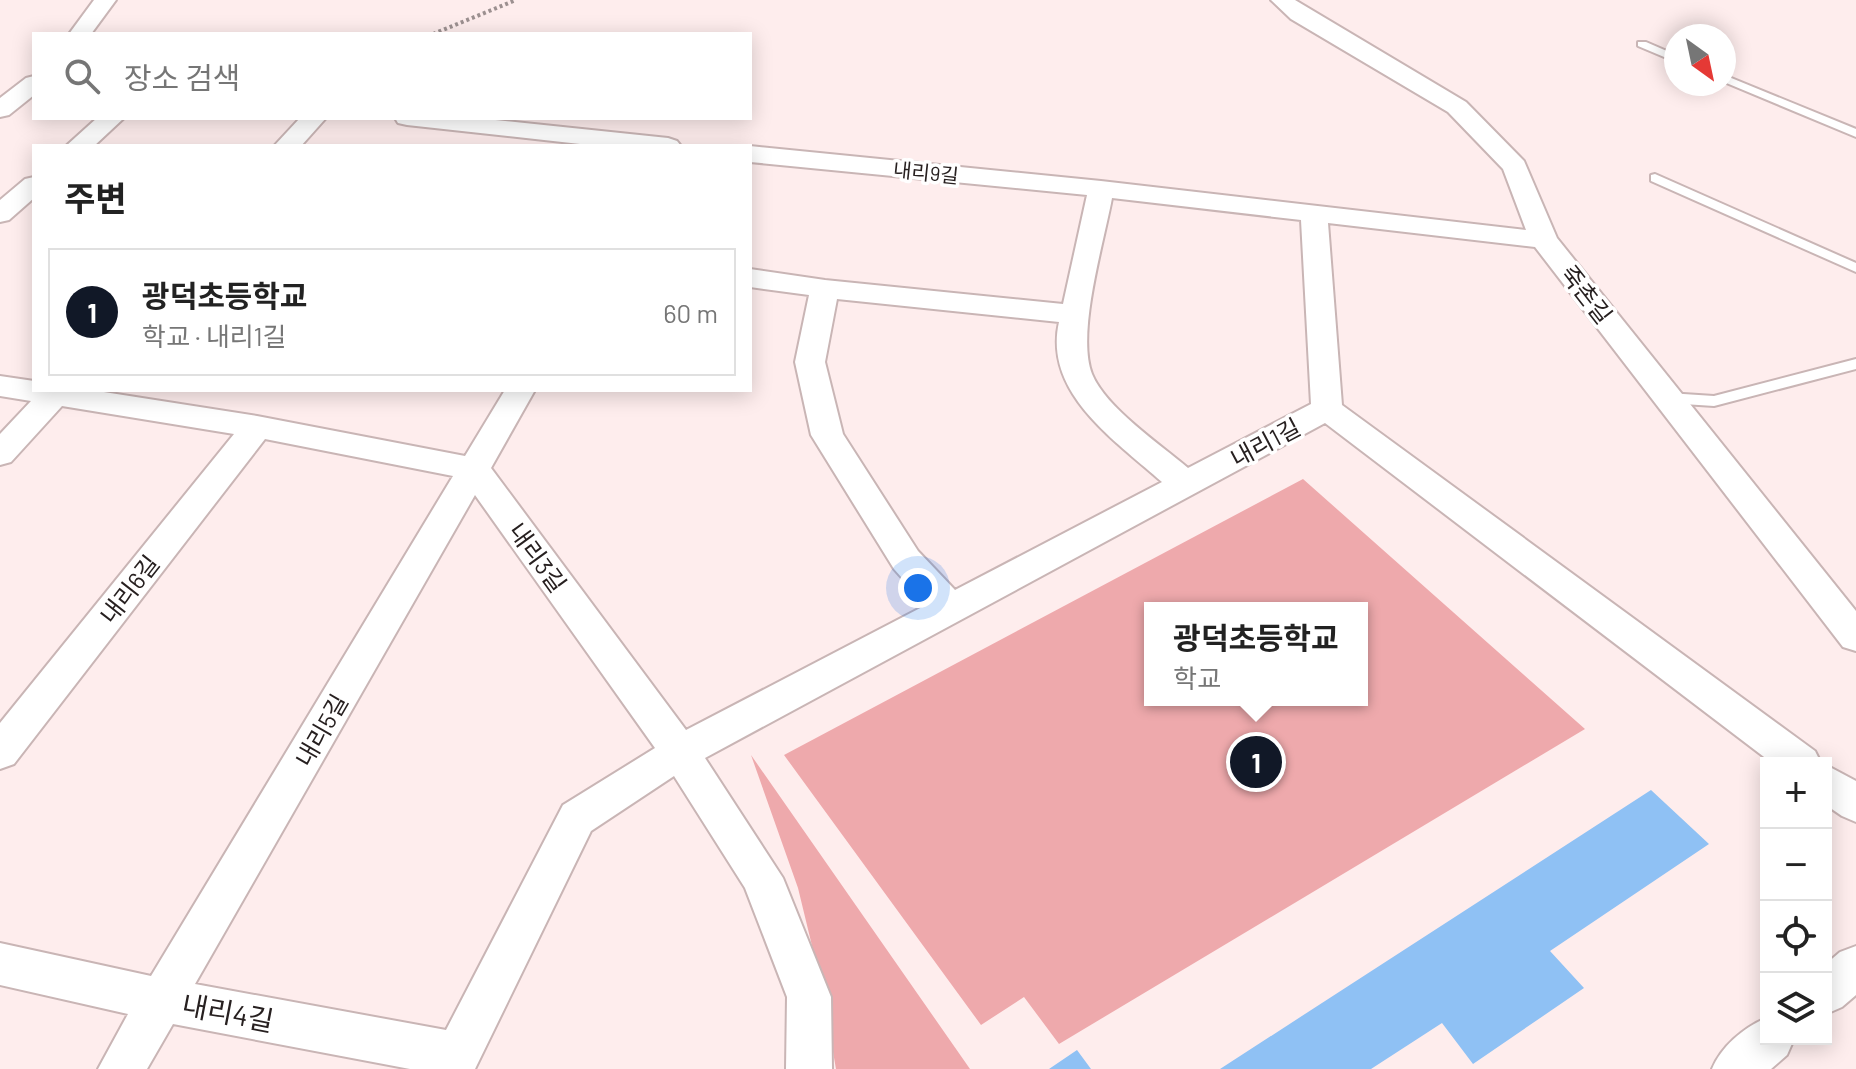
<!DOCTYPE html>
<html lang="ko">
<meta charset="utf-8">
<style>
:root{--surface:#fff;--page:#f2f2f2;--text:#222;--muted:#767676;--line:#e0e0e0;--accent:#111827}
body{margin:0;font-family:Barlow,"Noto Sans KR",sans-serif;background:var(--page);color:var(--text)}
.controls{position:absolute;right:24px;bottom:24px;display:grid;overflow:hidden;border-radius:0px;box-shadow:0 4px 20px #0003}
.controls button{width:72px;height:72px;display:grid;place-items:center;padding:0;border:0;border-bottom:2px solid var(--line);background:var(--surface);color:var(--text);font:40px sans-serif}
.compass{position:absolute;left:1664px;top:24px;width:72px;height:72px;border-radius:50%;background:var(--surface);box-shadow:0 4px 20px #0003;rotate:147deg}
.you{position:absolute;left:918px;top:588px;width:28px;height:28px;margin:-20px;border:6px solid #fff;border-radius:50%;background:#1a73e8;box-shadow:0 0 0 12px #1a73e833}
.badge{display:grid;place-items:center;width:52px;height:52px;border-radius:50%;background:var(--accent);color:#fff;font-size:26px;font-weight:700}
.pin{position:absolute;translate:-50% -50%;border:4px solid #fff;box-shadow:0 2px 8px #0006}
.popup{position:absolute;left:1144px;top:602px;width:224px;height:104px;box-sizing:border-box;display:grid;place-content:center;border-radius:0px;background:var(--surface);filter:drop-shadow(0 2px 6px #0005);font-size:26px;white-space:nowrap;color:var(--muted)}
.popup b{font-size:30px;color:var(--text)}
.popup::after{content:'';position:absolute;left:50%;top:100%;margin-left:-16px;border:16px solid transparent;border-top-color:var(--surface)}
.list{margin:0;padding:0;list-style:none}
h2{display:flex;justify-content:space-between;align-items:center;height:104px;margin:0;padding:0 32px;font-size:34px}
h2 small{font-size:26px;font-weight:400;color:var(--muted)}
.list li{display:grid;grid-template-columns:52px 1fr auto;gap:24px;align-items:center;box-sizing:border-box;height:128px;margin:0 16px 16px;padding:0 16px;border:2px solid var(--line);border-radius:0px}
.list b{display:block;font-size:30px;white-space:nowrap}
.list p{margin:0;font-size:26px;white-space:nowrap;color:var(--muted)}
.list em{font-size:26px;font-style:normal;color:var(--muted)}
.icon{flex:none;width:44px;height:44px;fill:none;stroke:currentColor;stroke-width:2;stroke-linecap:round;stroke-linejoin:round}
.map{position:relative;flex:none;width:1856px;height:1069px;overflow:hidden}
.search{position:absolute;background:var(--surface);box-shadow:0 4px 20px #0003;left:32px;top:32px;width:720px;height:88px;display:flex;align-items:center;gap:20px;box-sizing:border-box;padding:0 28px;border-radius:0px;color:var(--muted);font-size:30px}
.panel{position:absolute;background:var(--surface);box-shadow:0 4px 20px #0003;left:32px;top:144px;width:720px;height:248px;border-radius:0px}
.map>svg:first-child{display:block}
</style>
<div class="map">
<svg width="1856" height="1069" viewBox="0 0 1856 1069">
<rect width="100%" height="100%" fill="#feeded"/>
<path fill="#eea9ac" fill-rule="evenodd" d="M1303 479 1585 729 1059 1044 1024 997 981 1025 784 755ZM1150 608H1362V700H1150Z
M751 755 970 1069H836L821 983 798 888Z"/>
<path fill="#8fc1f4" d="M1651 790 1709 844 1550 951 1584 988 1473 1064 1442 1023 1371 1069H1220Z
M1077 1050 1091 1069H1049Z"/>
<g fill="none" stroke-linecap="round" stroke-linejoin="round">
<defs>
<path id="lane" d="M1638 42H1646L1676 55V62L1638 46Z
M1724 75 1856 129V137L1724 82Z
M1655 174 1856 263V272L1651 181V175Z
M1856 359V369L1714 406 1668 403 1661 398 1668 393 1714 396Z"/>
<path id="street" d="M94 0H116L91 34H69Z
M1271 0H1295L1466 102 1524 161 1557 238 1856 611V651L1843 647 1535 247 1328 223 1342 405 1815 751 1821 763H1772L1325 423 705 758 783 878 831 997 832 1069H786L787 997 745 888 674 776 591 831 475 1069H410L173 1024 147 1069H98L128 1014 0 985V943L151 976 453 476 265 439 14 764 0 769V723L234 434 62 406 11 462 0 465V434L31 401 0 396V376L34 381V390H91L257 416 465 456 505 390H535L491 468 686 730 926 605 894 569 811 435 795 362 809 295 750 287V269L825 280 1063 304 1087 195 750 162V146L1101 181 1526 230 1503 169 1448 112 1291 19ZM1112 198 1301 220 1311 404 1188 468C1160 444 1106 408 1092 374 1076 333 1104 242 1112 198ZM837 299 1059 322C1043 393 1115 440 1162 482L955 590 918 551 843 434 825 362ZM475 495 655 748 563 805 446 1030 195 984Z
M34 76V95L9 115 0 117V98L26 78Z
M97 118H124L94 146H66Z
M300 118H326L301 146H274Z
M395 118H476L668 138 677 141 681 146H598L407 125 398 123Z
M34 177V198L9 220 0 222V200L25 179Z
M1826 765 1856 781V822L1842 816 1826 805Z
M1856 946V995L1842 1007 1826 1014V964L1840 952Z
M1766 1018V1039H1794L1787 1055 1771 1069H1712C1721 1047 1743 1028 1766 1018Z"/>
</defs>
<use href="#lane" stroke="#c9b5b5" stroke-width="4"/>
<use href="#street" stroke="#c9b5b5" stroke-width="4"/>
<path stroke="#9c9090" stroke-width="4" stroke-dasharray="3 3" stroke-linecap="butt" d="M433 34 516 0"/>
<use href="#lane" fill="#fff" fill-rule="evenodd"/>
<use href="#street" fill="#fff" fill-rule="evenodd"/>
</g>
<g text-anchor="middle" dominant-baseline="central" stroke-width="7" stroke-linejoin="round" paint-order="stroke">
<g font-size="20" fill="#272020" stroke="#fff">
<text transform="translate(926 172) rotate(6)">내리9길</text>
</g>
<g font-size="24" fill="#272020" stroke="#fff">
<text transform="translate(1587 294) rotate(52)">죽촌길</text>
<text transform="translate(1265 442) rotate(-28)">내리1길</text>
<text transform="translate(538 557) rotate(54)">내리3길</text>
<text transform="translate(129 589) rotate(-52)">내리6길</text>
<text transform="translate(321 730) rotate(-60)">내리5길</text>
</g>
<g font-size="28" fill="#272020" stroke="#fff">
<text transform="translate(228 1012) rotate(11)">내리4길</text>
</g>
</g>
</svg>
<div class="controls">
<button>+</button>
<button>−</button>
<button><svg class="icon" aria-label="locate" viewBox="0 0 24 24"><circle cx="12" cy="12" r="6"/><path d="M12 2v4M12 18v4M2 12h4M18 12h4"/></svg></button>
<button><svg class="icon" aria-label="layers" viewBox="0 0 24 24"><path d="M12 4l9 5-9 5-9-5zM3 14l9 5 9-5"/></svg></button>
</div>
<svg class="compass" viewBox="-18 -18 36 36"><path d="M0-13l5 13h-10z" fill="#e53935"/><path d="M0 13l5-13h-10z" fill="#767676"/></svg>
<div class="you"></div>
<div class="pin badge" style="left:1256px;top:762px">1</div>
<div class="popup"><b>광덕초등학교</b>학교</div>
<div class="search"><svg class="icon" aria-label="search" viewBox="0 0 24 24"><circle cx="10" cy="10" r="6"/><path d="M15 15l6 6"/></svg>장소 검색</div>
<section class="panel">
<h2>주변<small></small></h2>
<ul class="list">
<li><span class="badge">1</span><div><b>광덕초등학교</b><p>학교 · 내리1길</p></div><em>60 m</em></li>
</ul>
</section>
</div>
